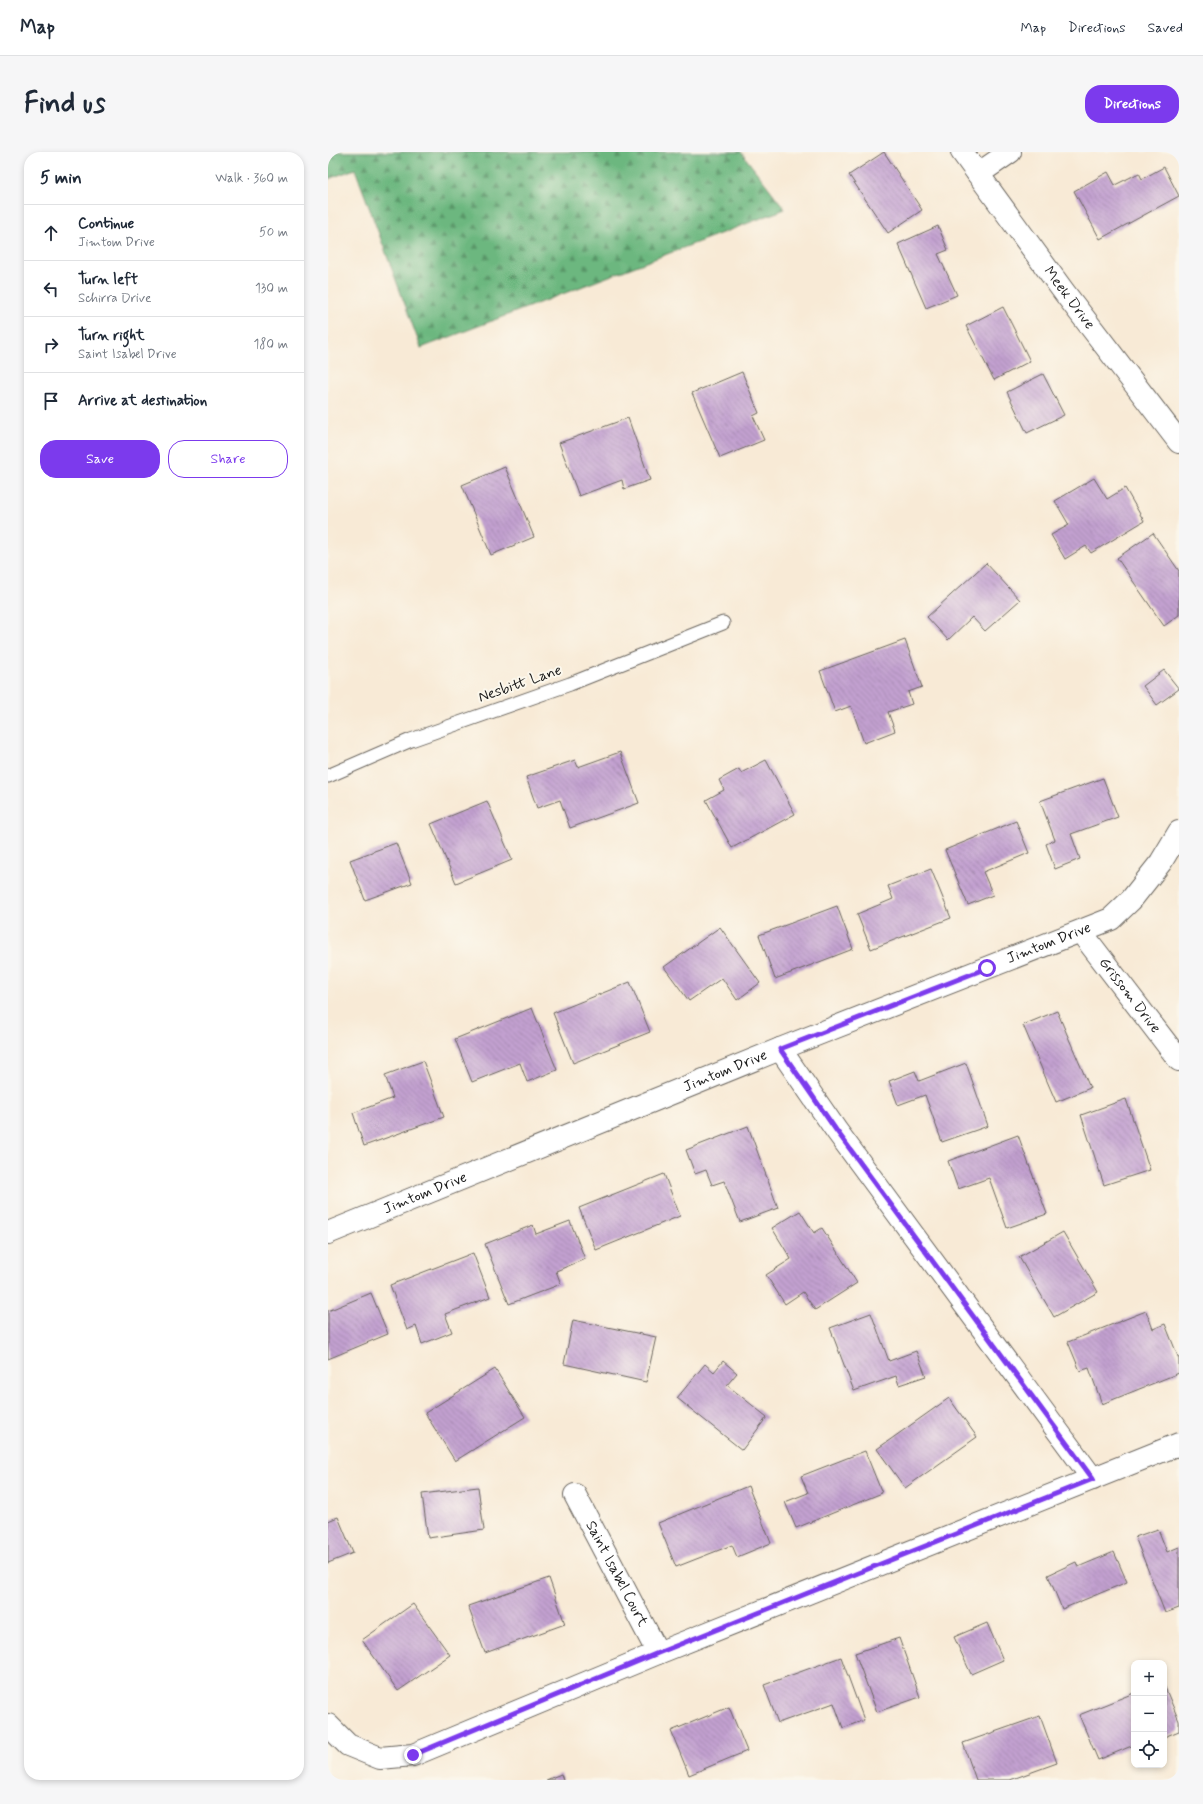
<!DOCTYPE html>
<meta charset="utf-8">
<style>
:root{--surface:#fff;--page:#f6f6f7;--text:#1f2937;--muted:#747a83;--line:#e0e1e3;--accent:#7c3aed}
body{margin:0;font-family:Mynerve,sans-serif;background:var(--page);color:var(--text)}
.controls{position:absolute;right:12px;bottom:12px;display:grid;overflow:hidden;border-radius:8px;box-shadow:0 2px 6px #0003}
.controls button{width:36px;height:36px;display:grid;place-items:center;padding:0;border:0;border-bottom:1px solid var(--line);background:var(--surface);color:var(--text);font:20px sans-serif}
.stop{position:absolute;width:12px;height:12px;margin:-9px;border:3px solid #7c3aed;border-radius:50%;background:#fff}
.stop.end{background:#7c3aed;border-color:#fff;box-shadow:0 1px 4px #0008}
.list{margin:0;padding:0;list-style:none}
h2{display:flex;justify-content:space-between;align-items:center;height:52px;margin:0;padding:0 16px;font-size:17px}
h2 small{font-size:13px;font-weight:400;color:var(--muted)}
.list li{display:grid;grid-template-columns:26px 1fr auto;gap:12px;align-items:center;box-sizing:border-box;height:56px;padding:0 16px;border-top:1px solid var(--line)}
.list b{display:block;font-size:15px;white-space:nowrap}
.list p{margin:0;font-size:13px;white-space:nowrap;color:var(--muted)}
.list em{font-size:13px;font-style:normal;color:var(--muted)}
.actions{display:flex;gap:8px;padding:12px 16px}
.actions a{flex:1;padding:9px 0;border:1px solid var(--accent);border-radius:16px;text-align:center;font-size:14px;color:var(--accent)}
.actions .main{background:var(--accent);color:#fff}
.icon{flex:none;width:22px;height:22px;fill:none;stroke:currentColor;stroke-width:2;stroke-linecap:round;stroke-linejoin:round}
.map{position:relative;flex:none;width:851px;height:1628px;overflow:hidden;border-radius:16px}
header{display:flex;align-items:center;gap:24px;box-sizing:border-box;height:56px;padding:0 20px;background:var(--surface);border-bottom:1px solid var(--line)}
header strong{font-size:19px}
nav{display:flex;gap:22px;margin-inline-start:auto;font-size:14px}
.intro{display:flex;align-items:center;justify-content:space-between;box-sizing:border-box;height:96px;padding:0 24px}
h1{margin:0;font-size:28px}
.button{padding:10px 18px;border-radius:16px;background:var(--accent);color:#fff;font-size:14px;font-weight:700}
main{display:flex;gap:24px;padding:0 24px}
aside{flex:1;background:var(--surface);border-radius:16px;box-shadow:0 2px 6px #0003}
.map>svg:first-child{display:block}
</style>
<header>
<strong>Map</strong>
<nav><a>Map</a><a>Directions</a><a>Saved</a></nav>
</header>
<div class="intro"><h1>Find us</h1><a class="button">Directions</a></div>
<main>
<aside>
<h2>5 min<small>Walk · 360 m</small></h2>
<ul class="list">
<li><svg class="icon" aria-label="ahead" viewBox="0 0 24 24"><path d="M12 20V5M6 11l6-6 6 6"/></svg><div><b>Continue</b><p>Jimtom Drive</p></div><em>50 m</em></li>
<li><svg class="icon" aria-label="left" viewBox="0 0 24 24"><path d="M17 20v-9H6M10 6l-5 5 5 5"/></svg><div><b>Turn left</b><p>Schirra Drive</p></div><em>130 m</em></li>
<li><svg class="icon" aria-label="right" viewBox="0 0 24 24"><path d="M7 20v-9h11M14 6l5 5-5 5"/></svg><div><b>Turn right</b><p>Saint Isabel Drive</p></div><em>180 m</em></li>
<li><svg class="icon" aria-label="arrive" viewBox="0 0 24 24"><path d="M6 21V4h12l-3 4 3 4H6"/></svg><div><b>Arrive at destination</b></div></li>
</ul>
<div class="actions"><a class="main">Save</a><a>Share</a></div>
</aside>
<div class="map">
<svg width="851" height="1628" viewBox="0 0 851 1628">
<defs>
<pattern id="forest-firs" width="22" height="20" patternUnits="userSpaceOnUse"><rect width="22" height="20" fill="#6cb77f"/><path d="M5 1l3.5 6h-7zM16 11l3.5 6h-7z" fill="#589467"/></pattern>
<pattern id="building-back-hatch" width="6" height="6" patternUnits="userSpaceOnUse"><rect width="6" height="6" fill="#c2a0d0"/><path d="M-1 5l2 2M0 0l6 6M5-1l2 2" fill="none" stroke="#9d82a8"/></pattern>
</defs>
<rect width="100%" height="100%" fill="#fbf7ec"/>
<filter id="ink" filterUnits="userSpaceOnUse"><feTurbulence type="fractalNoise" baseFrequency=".025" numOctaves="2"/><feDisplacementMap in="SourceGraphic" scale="8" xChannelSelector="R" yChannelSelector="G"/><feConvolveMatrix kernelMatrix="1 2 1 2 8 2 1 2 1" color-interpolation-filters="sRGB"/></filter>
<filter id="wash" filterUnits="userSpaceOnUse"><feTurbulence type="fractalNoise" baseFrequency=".012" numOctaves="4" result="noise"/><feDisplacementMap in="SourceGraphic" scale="16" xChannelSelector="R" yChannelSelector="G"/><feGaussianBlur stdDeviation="0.9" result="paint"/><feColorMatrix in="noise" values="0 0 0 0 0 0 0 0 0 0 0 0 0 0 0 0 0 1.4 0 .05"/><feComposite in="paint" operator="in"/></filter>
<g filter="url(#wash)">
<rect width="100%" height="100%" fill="#f8ead6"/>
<path fill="url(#forest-firs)" stroke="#446a4e" d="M0 0H413L457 57 93 196 27 17 0 27Z"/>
<g id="blocks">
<path fill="url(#building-back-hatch)" d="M556 0 594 58 560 81 521 23Z
M836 15 851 44 772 87 746 39 780 20 787 33 811 21 814 27Z
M610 74 620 98 610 102 629 143 598 156 570 92Z
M675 155 702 209 666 228 638 174Z
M414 220 431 261 425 264 436 288 392 306 364 241Z
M715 222 736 263 699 281 679 240Z
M300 266 322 328 296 337 294 328 251 344 231 291Z
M177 315 206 385 163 403 134 333Z
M766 326 779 347 797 336 816 369 763 401 758 394 737 407 723 383 741 373 727 349Z
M825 381 851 419V463L836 474 789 406Z
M658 411 692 448 657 479 644 465 620 488 599 465Z
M577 488 594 535 580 540 584 552 560 560 567 579 536 591 523 554 507 560 492 519Z
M836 518 851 537 829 553 815 534Z
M292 600 311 651 242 676 232 648 209 656 198 625 247 608 250 615Z
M438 608 467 662 404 696 378 648 396 638 391 628 411 617 413 621Z
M775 626 790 665 743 682 752 707 727 717 718 692 727 688 712 649Z
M159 649 184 708 128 731 103 672Z
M688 669 701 701 655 720 665 743 640 753 617 698Z
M68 691 84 731 37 748 22 708Z
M603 717 623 766 543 797 529 762 565 747 560 734Z
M509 754 525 797 447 827 431 783Z
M392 775 432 831 409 848 394 826 361 849 336 815Z
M302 830 322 880 245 911 225 861Z
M204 856 229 918 199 930 192 911 144 930 127 887Z
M729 859 762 936 728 950 695 873Z
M95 909 116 965 36 994 25 961 65 946 57 923Z
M638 911 660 974 614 990 597 943 570 953 561 929 587 919 591 929Z
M798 947 822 1018 776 1033 753 963Z
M420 974 450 1056 412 1070 396 1029 384 1033 378 1018 367 1022 358 998Z
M690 983 719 1062 679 1076 661 1026 630 1037 620 1009Z
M336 1022 352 1064 268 1098 251 1056Z
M472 1059 486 1081 494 1076 529 1131 487 1158 475 1140 457 1152 438 1123 463 1107 444 1076Z
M242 1069 257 1107 228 1119 233 1132 181 1152 157 1092 205 1073 208 1082Z
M735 1080 770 1140 726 1165 691 1105Z
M145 1101 162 1145 117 1162 124 1180 94 1192 88 1174 79 1178 62 1133Z
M43 1141 60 1182 0 1207V1159Z
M818 1159 825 1177 837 1172 851 1207V1221L774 1252 761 1216 752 1219 740 1190Z
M543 1161 561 1209 588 1199 598 1224 571 1233 568 1224 526 1239 502 1176Z
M245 1168 328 1185 318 1230 236 1212Z
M395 1209 409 1221 399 1233 439 1265 414 1298 349 1246 377 1212 386 1220Z
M167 1217 197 1265 127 1309 97 1261Z
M621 1246 649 1285 577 1336 549 1297Z
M537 1299 554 1341 468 1376 457 1350 480 1341 473 1324Z
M420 1334 443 1391 409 1405 404 1393 348 1415 330 1371Z
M150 1335 156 1378 100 1386 94 1342Z
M10 1365 25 1401 0 1411V1369Z
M830 1377 839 1400 851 1395V1456L837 1461 807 1385Z
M786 1400 799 1430 734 1457 720 1423 748 1410 750 1415Z
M221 1426 237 1472 157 1501 140 1454Z
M85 1452 122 1503 70 1539 34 1488Z
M659 1471 675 1508 643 1522 626 1485Z
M571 1486 592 1545 549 1560 527 1501Z
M513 1505 536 1568 515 1576 506 1551 450 1571 436 1533Z
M836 1533 851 1569V1579L836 1585Z
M806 1541V1593L770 1608 751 1563Z
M401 1555 419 1599 361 1623 343 1579Z
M712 1564 729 1611 682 1628H648L635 1591Z
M233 1622 235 1628H218Z"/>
</g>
</g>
<g filter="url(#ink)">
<use href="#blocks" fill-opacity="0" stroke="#69645d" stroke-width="1"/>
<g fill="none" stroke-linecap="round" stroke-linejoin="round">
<defs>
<path id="lane" d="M0 624 83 588 242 532 395 471"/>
<g id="street">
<path id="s1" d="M634 0 736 140 851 290"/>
<path d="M650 22 682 0"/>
<path id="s2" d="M753 780 851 908"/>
<path d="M452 897 508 978 765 1327"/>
<path id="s3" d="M0 1081 452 897 783 767 803 748 833 710 851 680"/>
<path id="s4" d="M247 1343 330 1501"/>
<path d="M0 1573 20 1593 52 1606 85 1603 330 1501 851 1292"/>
</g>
</defs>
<use href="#lane" stroke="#69645d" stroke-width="15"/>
<use href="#street" stroke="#69645d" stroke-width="24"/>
<use href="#lane" stroke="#fff" stroke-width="13"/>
<use href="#street" stroke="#fff" stroke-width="22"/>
</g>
</g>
<g fill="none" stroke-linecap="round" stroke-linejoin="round" filter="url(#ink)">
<path stroke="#7c3aed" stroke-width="5" d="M85 1603 330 1501 765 1327 508 978 452 897 659 816"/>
</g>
<g text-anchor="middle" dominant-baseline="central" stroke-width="4" stroke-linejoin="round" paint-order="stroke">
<g font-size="15" fill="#1c1c1c" stroke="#fbf7ec">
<text stroke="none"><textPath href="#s1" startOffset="181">Meek Drive</textPath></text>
<text transform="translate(192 532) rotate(-19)">Nesbitt Lane</text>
<text stroke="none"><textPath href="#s3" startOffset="777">Jimtom Drive</textPath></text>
<text stroke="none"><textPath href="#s2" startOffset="80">Grissom Drive</textPath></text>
<text stroke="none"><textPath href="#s3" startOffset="429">Jimtom Drive</textPath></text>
<text stroke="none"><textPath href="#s3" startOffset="105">Jimtom Drive</textPath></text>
<text stroke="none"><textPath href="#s4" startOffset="89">Saint Isabel Court</textPath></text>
</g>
</g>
</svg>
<div class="controls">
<button>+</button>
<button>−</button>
<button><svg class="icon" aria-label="locate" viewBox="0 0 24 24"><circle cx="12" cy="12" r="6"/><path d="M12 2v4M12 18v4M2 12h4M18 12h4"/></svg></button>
</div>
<div class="stop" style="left:659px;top:816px"></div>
<div class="stop end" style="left:85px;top:1603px"></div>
</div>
</main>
